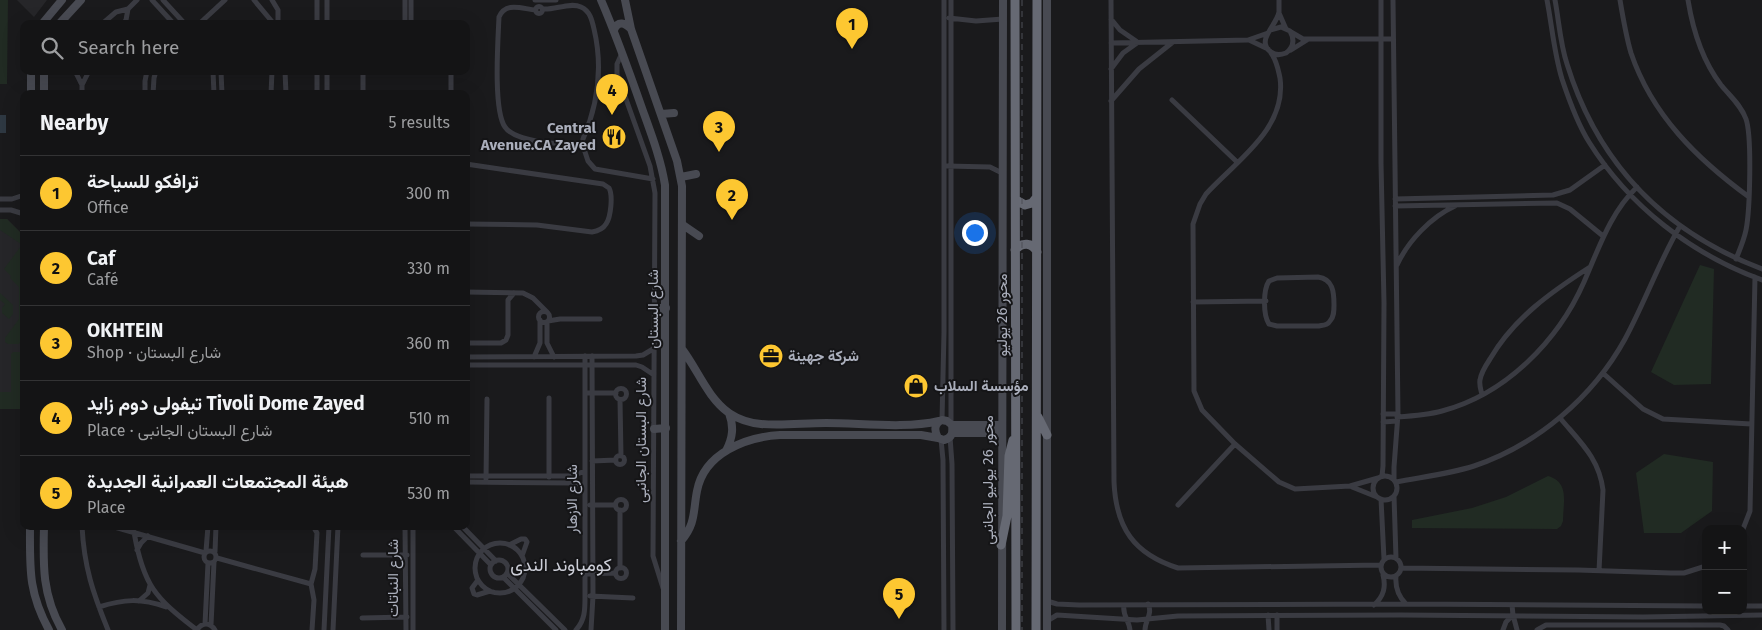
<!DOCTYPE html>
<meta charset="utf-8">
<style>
:root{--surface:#141415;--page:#1d1d1e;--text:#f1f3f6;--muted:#9d9ea0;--line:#333334;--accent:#fdc731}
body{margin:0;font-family:"Fira Sans",Vazirmatn,sans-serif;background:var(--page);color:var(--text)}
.controls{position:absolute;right:15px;bottom:15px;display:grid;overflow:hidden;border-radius:10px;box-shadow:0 5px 20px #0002}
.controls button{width:45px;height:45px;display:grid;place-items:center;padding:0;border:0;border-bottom:1px solid var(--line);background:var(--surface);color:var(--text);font:25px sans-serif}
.you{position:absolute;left:974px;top:232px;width:18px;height:18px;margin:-12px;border:4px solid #fff;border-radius:50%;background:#1a73e8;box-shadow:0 0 0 8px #1a73e833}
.badge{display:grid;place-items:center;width:32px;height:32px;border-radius:50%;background:var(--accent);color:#111;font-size:16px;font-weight:700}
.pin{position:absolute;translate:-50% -41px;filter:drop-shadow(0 1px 2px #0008)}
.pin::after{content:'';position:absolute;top:26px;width:18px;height:15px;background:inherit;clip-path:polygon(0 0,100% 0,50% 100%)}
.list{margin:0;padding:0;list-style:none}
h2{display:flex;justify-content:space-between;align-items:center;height:65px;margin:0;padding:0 20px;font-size:21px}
h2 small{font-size:16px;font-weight:400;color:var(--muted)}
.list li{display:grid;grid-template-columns:32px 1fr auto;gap:15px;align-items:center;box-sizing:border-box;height:75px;padding:0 20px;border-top:1px solid var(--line)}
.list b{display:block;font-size:19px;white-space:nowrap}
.list p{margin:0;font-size:16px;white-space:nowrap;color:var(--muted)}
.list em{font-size:16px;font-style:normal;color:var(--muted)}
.icon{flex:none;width:28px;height:28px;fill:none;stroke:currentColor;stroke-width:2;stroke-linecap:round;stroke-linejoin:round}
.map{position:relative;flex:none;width:1762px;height:630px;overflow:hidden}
.search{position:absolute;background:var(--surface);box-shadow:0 5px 20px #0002;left:20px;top:20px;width:450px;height:55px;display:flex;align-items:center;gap:12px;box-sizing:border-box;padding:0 18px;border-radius:10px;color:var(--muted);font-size:19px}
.panel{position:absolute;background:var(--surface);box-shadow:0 5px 20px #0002;left:20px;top:90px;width:450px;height:440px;border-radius:10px}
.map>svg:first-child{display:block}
</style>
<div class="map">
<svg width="1762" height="630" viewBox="0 0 1762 630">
<rect width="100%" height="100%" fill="#1a1a1c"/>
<path fill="#262629" d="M17 0H47L34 17Z
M0 219H7L20 232 23 409H0Z"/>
<path fill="#212b23" d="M0 0H8L7 84H0Z
M0 219H7L20 232 21 244 0 230Z
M21 246 22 338 19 344H8L5 342V338L19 319V287L10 278 11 276 4 269Z
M1700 265 1714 269 1711 384 1674 385 1651 372Z
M0 293 13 305V314L9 319 2 313V308L5 304 0 300Z
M13 352H21L23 355V409H0V392H11V354Z
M1664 454 1713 462 1712 511 1681 533H1644L1636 473Z
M1548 476C1570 482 1563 503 1563 521L1561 526 1557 529 1412 528V520L1472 508 1506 497Z"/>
<path fill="#2e3842" d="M0 115H6V133H0Z"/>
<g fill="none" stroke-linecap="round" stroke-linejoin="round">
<path stroke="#3a3b42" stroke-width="5" d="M152 0 174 24
M163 0 185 24
M254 0 274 24
M272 0 278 10V24
M535 0H556
M1111 0 1114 482C1116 528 1134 554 1178 568L1380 565
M1381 0V163L1384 303 1383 466 1382 476
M1393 0 1398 414 1394 467V480
M1547 0C1552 26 1554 53 1562 79 1569 100 1577 123 1589 142 1629 206 1691 254 1762 280
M1555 0C1559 21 1560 43 1567 64 1598 164 1665 232 1762 269
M1620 0C1623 18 1626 36 1631 53 1652 115 1697 159 1749 197
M1688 0C1693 31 1702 60 1721 85 1730 96 1741 105 1746 119 1752 136 1750 210 1746 230 1744 240 1740 249 1736 259
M535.5 10a3.5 3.5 0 1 1 7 0a3.5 3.5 0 1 1-7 0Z
M543 9C555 10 570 2 581 7 590 11 592 20 594 29 603 67 598 104 583 139
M536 10C522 9 506 1 499 17 498 40 493 110 505 127 515 142 560 145 577 143
M1279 13 1286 29
M949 18 976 21 1003 19
M1111 19 1120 30 1136 41
M102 24 116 12 128 9 137 0
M123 24 126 20 128 9
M199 24 225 0
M317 24V0
M327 24V0
M405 24V0
M411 24V0
M1270 30 1281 27 1290 31C1295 40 1294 47 1286 53 1281 55 1276 56 1271 52 1255 41 1277 25 1279 12 1279 9 1279 4 1279 0
M1291 32 1303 39H1393
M1249 40 1268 49
M1111 43 1248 40 1268 33
M1291 50 1307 40
M622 53 617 64V74L650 166 655 193 653 556 663 588
M1271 53C1277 61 1278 69 1280 78 1287 129 1236 161 1206 194L1200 204 1193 224 1194 391 1202 410 1235 444 1279 482 1295 489 1350 486 1378 478
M1111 69 1123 53 1137 43
M75 71 82 85V94
M213 71 214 94
M221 71 222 94
M285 71 286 94
M363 71V94
M451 71V94
M82 85 89 71
M145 94V81L147 71
M153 94 154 78 156 71
M271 94 272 71
M317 94V71
M327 94V71
M1172 100 1237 162
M1111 101 1139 69 1173 42
M583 146 588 161 595 169 653 179
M466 164 603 184 609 188C613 195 611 217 606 224 603 229 598 231 592 232L537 225 466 224
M947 166 990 167 1002 173
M0 199H12L24 195
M1395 199 1553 195 1570 190 1605 165
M1395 206 1557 203 1570 209 1603 236
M0 210H11L24 214
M1397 265C1408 241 1431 217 1455 206
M1318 277C1333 279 1334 292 1334 305 1334 311 1334 317 1330 321 1328 325 1324 325 1319 326H1277L1269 324C1263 315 1263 290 1269 281L1277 278Z
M466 292 523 293 533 298 547 312
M1193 302 1266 301
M538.5 317a5.5 5.5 0 1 1 11 0a5.5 5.5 0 1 1-11 0Z
M548 321 560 319H600
M547 322V343L554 357
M466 343H501L506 340 508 335V300L514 293
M466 357 636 356 643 355 653 349
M534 357 540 343V320
M466 365H636L642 367 654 375
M1604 374 1643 409 1663 419 1751 424
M615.5 394a5.5 5.5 0 1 1 11 0a5.5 5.5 0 1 1-11 0Z
M585 393H616
M1482 395C1481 390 1479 385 1480 380 1481 373 1486 365 1490 359 1514 318 1551 292 1590 267
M620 400 621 456
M1383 414H1398
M1397 417C1413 416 1428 415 1442 411 1506 394 1558 341 1584 282 1599 248 1610 213 1637 187
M1560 418C1580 442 1599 458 1603 490L1599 571
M942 420 944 332V0
M1383 422 1397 421
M951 423V0
M950 437 952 464 953 630
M941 439 943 460 944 630
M615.5 460a4.5 4.5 0 1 1 9 0a4.5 4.5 0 1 1-9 0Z
M592 461 616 460
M1373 488a12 12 0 1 1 24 0a12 12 0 1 1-24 0Z
M466 476H572L585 471
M549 477V398
M486 479 487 399
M466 482 573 483 585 485
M1396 482C1422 477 1449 474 1474 466 1537 445 1593 397 1625 339 1645 302 1659 262 1680 226
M1352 487 1377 497
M1394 496 1396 558
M1381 499 1384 559
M615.5 505a5.5 5.5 0 1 1 11 0a5.5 5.5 0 1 1-11 0Z
M590 505H615
M1178 505 1235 444
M620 510V568
M82 526C84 567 93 593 108 630
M111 526 205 553
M405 526 406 630
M453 526 491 565
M462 526 496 561
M1743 529 1750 511 1755 277
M134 532C143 585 155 598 197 630
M475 568a25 25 0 1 1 50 0a25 25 0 1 1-50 0Z
M509 545 521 539H525L527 542 522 556
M137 550 141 543 148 536
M204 557a6 6 0 1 1 12 0a6 6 0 1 1-12 0Z
M206 551 208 526
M215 552 216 526
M363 555H407
M1381 567a10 10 0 1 1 20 0a10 10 0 1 1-20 0Z
M217 558 311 584
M490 569a9 9 0 1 1 18 0a9 9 0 1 1-18 0Z
M615.5 573a5.5 5.5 0 1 1 11 0a5.5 5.5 0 1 1-11 0Z
M1401 568 1578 570 1671 573H1684L1706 566
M507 573 565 630
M588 574 615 573
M1396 576C1395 587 1398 596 1406 604
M503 577 556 630
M478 580 472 588 474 594 477 595 490 591
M590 596 633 598
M139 601 148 593 150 585
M1047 601 1057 604 1079 605 1406 604 1706 606
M1124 605C1122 615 1129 620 1130 630
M1374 605C1384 596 1386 587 1383 575
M1512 605 1513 615 1517 630
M1743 606H1762
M99 607C124 599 141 598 166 607
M1268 615 1269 630
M1277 615V630
M362 618 407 617
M1047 621 1057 615 1137 620 1178 616 1401 615 1643 617 1762 615
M205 624 208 563
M211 625 214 562
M197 630C202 622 210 622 215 630
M312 630 314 600 311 584 315 569 317 533 313 526
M324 630 329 526
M333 630 338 526
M413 630V526
M576 630C585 620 585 610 585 597V356
M591 630 593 596 592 356
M1145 630C1145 620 1153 614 1148 604
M1503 630 1506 622 1512 616
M1537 630 1546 625H1720L1724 626 1728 630"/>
<path stroke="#484a52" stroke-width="8" d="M601 0C617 37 630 74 643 111 652 136 661 160 665 185V630
M625 0 631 29 677 161 682 186 681 630
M42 24 62 0
M59 24 81 0
M614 30C618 20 625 23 631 29
M44 71V94
M31 94V71
M661 114 674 113
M681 177 696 174
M683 225 699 236
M655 308H666
M682 349C698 370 707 397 729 413 738 419 750 423 761 424 782 426 804 423 826 423 861 423 905 429 939 421
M952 425C953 433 952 438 944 440L938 438C934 431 934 423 942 420L947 421 952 425H1002
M654 429 666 428
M952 433H1001
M726 451C733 437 734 427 729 413
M30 526C30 568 28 592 49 630
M44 526C43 565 42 595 62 630
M681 541C696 524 693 511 697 491 704 453 746 437 780 435H921L938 438
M1002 630 1003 0
M1047 630V0"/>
<path stroke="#666973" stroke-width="9" d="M1015 0 1016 630
M1016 200 1025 205 1032 203 1036 198
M1015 250C1022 242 1032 242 1037 252
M1038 417 1047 435
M1001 545 1007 516 1009 456 1013 440
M1036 630 1037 0"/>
<path stroke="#4d4f57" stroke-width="1" stroke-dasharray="6 5" stroke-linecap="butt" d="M1022 0V630"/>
</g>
<defs>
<symbol id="restaurant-disc" viewBox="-11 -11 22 22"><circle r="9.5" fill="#fdc731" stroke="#151517"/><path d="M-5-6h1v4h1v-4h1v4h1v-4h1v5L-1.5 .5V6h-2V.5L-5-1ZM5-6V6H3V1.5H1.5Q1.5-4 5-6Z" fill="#111"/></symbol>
<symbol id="office-disc" viewBox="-11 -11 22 22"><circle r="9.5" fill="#fdc731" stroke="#151517"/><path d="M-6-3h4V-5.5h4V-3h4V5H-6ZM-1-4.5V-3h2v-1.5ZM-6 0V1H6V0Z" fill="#111"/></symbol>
<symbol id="shop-disc" viewBox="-11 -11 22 22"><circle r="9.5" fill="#fdc731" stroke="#151517"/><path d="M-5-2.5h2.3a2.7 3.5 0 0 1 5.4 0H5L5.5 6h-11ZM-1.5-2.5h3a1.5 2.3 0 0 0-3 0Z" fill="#111"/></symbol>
</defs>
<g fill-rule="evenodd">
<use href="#restaurant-disc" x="600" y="123" width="28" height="28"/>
<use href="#office-disc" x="757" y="342" width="28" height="28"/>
<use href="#shop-disc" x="902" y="372" width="28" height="28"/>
</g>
<g text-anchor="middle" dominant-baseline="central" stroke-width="4" stroke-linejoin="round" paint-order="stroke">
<g font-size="15" font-weight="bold" fill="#abafbc" stroke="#151517" text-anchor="start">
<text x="596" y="128" text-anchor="end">Central<tspan x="596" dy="17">Avenue.CA Zayed</tspan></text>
<text x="788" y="356">شركة جهينة</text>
<text x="934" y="386">مؤسسة السلاب</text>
</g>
<g font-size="15" fill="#abafbc" stroke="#151517">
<text transform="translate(653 309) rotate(-90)">شارع البستان</text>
<text transform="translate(1002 315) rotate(-90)">محور 26 يوليو</text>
<text transform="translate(641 440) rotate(-90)">شارع البستان الجانبى</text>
<text transform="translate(988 480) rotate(-90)">محور 26 يوليو الجانبى</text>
<text transform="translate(572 499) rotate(-90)">شارع الازهار</text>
<text transform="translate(393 578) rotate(-90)">شارع النباتات</text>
</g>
<g font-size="18" fill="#cdcfd8" stroke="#151517">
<text x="561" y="565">كومباوند الندى</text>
</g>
</g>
</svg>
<div class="controls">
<button>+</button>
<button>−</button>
</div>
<div class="you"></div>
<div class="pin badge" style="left:852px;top:49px">1</div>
<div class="pin badge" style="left:732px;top:220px">2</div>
<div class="pin badge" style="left:719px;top:152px">3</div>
<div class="pin badge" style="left:612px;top:115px">4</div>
<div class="pin badge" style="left:899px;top:619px">5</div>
<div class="search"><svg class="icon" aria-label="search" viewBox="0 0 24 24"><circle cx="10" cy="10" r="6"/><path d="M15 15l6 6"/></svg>Search here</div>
<section class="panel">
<h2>Nearby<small>5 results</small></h2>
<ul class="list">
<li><span class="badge">1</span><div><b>ترافكو للسياحة</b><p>Office</p></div><em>300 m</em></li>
<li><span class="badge">2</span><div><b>Caf</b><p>Café</p></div><em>330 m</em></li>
<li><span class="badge">3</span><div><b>OKHTEIN</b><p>Shop · شارع البستان</p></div><em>360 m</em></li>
<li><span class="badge">4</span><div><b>تيفولى دوم زايد Tivoli Dome Zayed</b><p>Place · شارع البستان الجانبى</p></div><em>510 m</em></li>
<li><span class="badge">5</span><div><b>هيئة المجتمعات العمرانية الجديدة</b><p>Place</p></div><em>530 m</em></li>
</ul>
</section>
</div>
